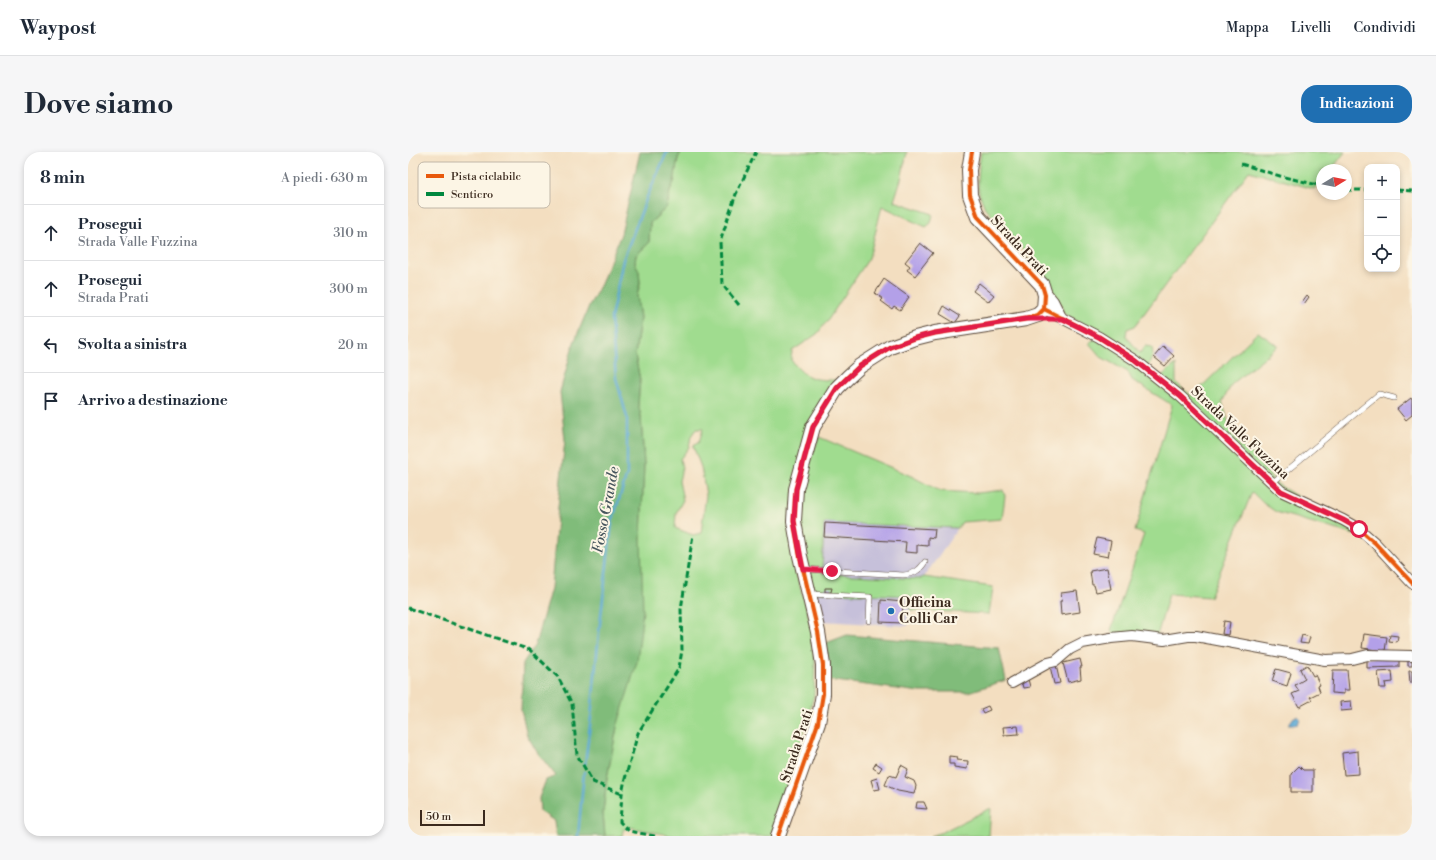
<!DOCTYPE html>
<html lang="it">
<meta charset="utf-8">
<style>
:root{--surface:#fff;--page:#f6f6f7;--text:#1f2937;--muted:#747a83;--line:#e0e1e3;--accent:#1f6fb2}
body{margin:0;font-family:"Libre Bodoni",serif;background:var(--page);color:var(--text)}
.controls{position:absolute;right:12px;top:12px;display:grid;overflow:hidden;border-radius:8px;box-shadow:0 2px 6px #0003}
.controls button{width:36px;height:36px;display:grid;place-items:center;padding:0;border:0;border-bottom:1px solid var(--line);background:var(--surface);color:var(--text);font:20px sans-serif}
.compass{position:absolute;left:908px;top:12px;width:36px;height:36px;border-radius:50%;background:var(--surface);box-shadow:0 2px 6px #0003;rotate:80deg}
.scale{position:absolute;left:12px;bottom:10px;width:65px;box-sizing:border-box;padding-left:4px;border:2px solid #3b2a1e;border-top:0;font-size:11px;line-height:14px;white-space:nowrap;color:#3b2a1e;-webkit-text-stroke:3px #fcf5e5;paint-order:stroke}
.stop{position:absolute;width:12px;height:12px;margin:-9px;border:3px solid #e11d48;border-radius:50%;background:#fff}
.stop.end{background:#e11d48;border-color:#fff;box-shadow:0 1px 4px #0008}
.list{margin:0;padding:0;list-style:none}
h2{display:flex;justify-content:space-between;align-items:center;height:52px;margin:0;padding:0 16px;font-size:17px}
h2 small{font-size:13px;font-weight:400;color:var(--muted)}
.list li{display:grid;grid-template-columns:26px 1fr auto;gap:12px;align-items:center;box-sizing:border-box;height:56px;padding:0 16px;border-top:1px solid var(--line)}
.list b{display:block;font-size:15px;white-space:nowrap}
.list p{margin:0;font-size:13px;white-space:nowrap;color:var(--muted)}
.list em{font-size:13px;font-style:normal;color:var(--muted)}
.icon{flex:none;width:22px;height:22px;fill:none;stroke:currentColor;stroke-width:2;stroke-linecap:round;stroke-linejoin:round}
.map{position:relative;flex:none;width:1004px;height:684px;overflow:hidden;border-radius:16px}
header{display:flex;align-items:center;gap:24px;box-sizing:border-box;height:56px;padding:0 20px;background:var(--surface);border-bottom:1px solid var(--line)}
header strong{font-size:19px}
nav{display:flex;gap:22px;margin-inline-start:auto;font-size:14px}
.intro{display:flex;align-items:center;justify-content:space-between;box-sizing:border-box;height:96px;padding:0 24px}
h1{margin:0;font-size:28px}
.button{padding:10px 18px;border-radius:16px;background:var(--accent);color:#fff;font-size:14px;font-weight:700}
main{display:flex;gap:24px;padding:0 24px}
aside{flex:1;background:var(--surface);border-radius:16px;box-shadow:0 2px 6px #0003}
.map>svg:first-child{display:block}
</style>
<header>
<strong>Waypost</strong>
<nav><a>Mappa</a><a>Livelli</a><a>Condividi</a></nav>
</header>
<div class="intro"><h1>Dove siamo</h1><a class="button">Indicazioni</a></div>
<main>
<aside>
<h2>8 min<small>A piedi · 630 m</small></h2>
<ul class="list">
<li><svg class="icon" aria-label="ahead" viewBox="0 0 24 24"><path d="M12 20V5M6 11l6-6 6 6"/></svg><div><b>Prosegui</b><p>Strada Valle Fuzzina</p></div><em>310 m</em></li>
<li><svg class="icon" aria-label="ahead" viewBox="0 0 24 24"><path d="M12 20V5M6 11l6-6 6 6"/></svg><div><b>Prosegui</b><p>Strada Prati</p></div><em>300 m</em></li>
<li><svg class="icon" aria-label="left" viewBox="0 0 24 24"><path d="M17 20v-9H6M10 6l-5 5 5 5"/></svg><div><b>Svolta a sinistra</b></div><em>20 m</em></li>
<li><svg class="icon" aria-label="arrive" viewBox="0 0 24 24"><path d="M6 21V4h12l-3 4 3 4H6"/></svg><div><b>Arrivo a destinazione</b></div></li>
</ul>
</aside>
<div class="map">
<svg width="1004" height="684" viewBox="0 0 1004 684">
<rect width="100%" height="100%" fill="#fcf5e5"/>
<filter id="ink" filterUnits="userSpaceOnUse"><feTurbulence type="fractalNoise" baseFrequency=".025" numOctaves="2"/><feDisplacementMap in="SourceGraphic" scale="8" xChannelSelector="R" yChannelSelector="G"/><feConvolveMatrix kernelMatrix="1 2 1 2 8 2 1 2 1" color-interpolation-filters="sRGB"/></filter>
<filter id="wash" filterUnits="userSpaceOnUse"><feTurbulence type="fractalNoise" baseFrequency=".012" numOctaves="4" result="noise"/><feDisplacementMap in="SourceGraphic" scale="16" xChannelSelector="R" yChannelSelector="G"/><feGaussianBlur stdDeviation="0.9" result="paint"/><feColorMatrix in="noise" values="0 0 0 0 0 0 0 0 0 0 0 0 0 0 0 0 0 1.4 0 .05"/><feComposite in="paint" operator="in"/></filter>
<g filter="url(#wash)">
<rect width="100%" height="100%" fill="#f3dec0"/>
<path fill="#c6c0da" d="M416 370 550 376 516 425 511 427 414 421Z
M405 440 503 444 500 474 413 469Z"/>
<path fill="#a0dc8f" stroke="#6e8356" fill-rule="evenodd" d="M273 0H499L493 27 486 49 525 62 523 71 518 75 474 54 461 106 420 168 409 182 384 199 383 208C398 227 405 228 429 228L411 256 384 394 386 415 399 458 404 480 403 489 407 509 406 543 391 598 365 684H265L221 675 215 678 214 684H197L195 661 199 626 209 575 233 385 236 313 233 264 230 252 232 228 227 203 232 166 229 144 232 131 231 119 227 111 228 103 241 91 242 71 259 55 262 39 266 30 270 6ZM288 277H295L291 290 285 294 293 315 298 343 293 381 285 383 267 376 268 361 275 348 271 329 274 316 272 307 281 295 283 284Z
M573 0H937L923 18H914V28L906 37 841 19 727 174 719 177 718 184 732 201 737 194 744 195 745 203 740 215 751 226 768 212V231L784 244 850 180 870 194 824 232 814 250 823 278 834 295 845 302 869 332 957 386 868 360 855 351 844 340 802 445 761 442 749 484 706 482 703 478 736 382 727 379 764 253 724 228 720 220 693 205 681 191 693 182 655 161 654 155 635 120 577 56 571 41 570 29 571 14Z
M411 285 503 324 532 339 570 341 595 338 597 344 594 367 554 370 550 376 416 371 414 421 511 427 516 425 585 435 581 462 502 458V444L405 440C398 407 390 375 394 341 397 322 404 303 411 285Z
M583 656 581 684H522L532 681Z"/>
<path fill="#80bc7a" stroke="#5e734c" d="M232 0H273L270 6 266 30 262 39 259 55 242 71 241 91 228 103 227 111 231 119 232 131 229 144 232 166 227 203 232 228 230 252 233 264 236 313 233 385 235 459 229 510 209 575 199 626 195 661 197 684H148L146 669 132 659 131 646 138 628 148 624 129 600 119 583 113 557 115 511 127 493 143 436 150 355 157 288 152 240 165 193 181 154 193 132 213 82Z
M439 483 591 496 598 528 561 540H512L420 528 418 491Z"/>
<path fill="#5ca9d5" stroke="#4c6a7a" d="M890 564 892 567 890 572 885 573H880L886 565Z"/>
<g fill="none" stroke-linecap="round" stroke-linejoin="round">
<path stroke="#5ca9d5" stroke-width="2.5" d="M177 612 183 565 191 480 204 370 219 322V265L208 226 203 166 215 108 239 45 259 0
M170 684 176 620"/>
</g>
<g id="blocks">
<path fill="#b3a0e8" d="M512 91 525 101 507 124 499 118 502 114 497 110Z
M476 127 501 145 492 158 486 154 484 157 473 149 475 147 467 141Z
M571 131 586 143 580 150 565 139Z
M899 143 901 145 896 152 894 150Z
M536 154 552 164 547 171 532 162Z
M755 194 766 204 757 214 746 205Z
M1003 246 1004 248V263L998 268 989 257Z
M417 371 527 377 526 386 520 385V394L509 393V401L497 400 498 390 416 385Z
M689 386 703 389 700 405 685 402Z
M699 416 703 437 688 440 686 433H684L682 419Z
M417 436H424L423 440H417Z
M669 439 672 460 653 463 652 449H654L653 441Z
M473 448 495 450 494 471 472 470Z
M816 469 822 470 820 483 814 482Z
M956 482 979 485 977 499 954 496Z
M894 483 902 485 900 492 892 491Z
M982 483 990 484 989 490 981 489Z
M959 506H991V515L959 516Z
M1000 506H1004V514H1000Z
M672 507 674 515H672L673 527 660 530 655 511Z
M648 513 652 531 646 532 642 514Z
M899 513 905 524 907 523 912 533 910 534 912 540 902 545 904 548 891 555 884 542 891 539 887 533 897 527 892 517Z
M868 517 883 521 879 534 864 529Z
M925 518H939L941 538H936V542L924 541Z
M984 519 985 530 977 531 978 536H972L970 520Z
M1001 519H1004V531H1002Z
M620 527 622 535 615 536 613 528Z
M943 549 944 558 933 559 932 550Z
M580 554 582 558 575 561 573 557Z
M610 574 611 582 596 583 595 575Z
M950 599 951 622 936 623 934 601Z
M541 604 550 605 549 608 560 609 559 617 546 615V612H541Z
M468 611 474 615 471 620 465 616Z
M493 613 500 617 497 625 506 629 508 634 506 642 490 639 477 633 481 623 488 625Z
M891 614 895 618H905V640H883V622Z
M469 626 472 637 466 638 463 628Z
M509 650H516L519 657 508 656Z"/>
</g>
</g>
<g filter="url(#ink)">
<use href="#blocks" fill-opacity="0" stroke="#574536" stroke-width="1"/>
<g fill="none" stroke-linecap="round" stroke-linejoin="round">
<defs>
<path id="lane" d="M864 331 971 242 986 246
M396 417 495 423C506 422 511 419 517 410
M402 442 462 445 461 469"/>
<path id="street" d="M636 138 645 149 652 163 655 167
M636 157 691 185 727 208 772 244 873 339 935 368 951 377 967 391 1004 431
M604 531 640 511 648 509 662 497 674 491 703 486 724 484 756 488 780 484H788L917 508 944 507 960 503 1004 504"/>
<path id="secondary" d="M370 684 410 571 415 542V513L410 480 392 404 386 369 388 337 405 275 429 236 440 225 452 214 482 195 507 186 527 181 618 167 630 163 636 157 637 143 634 133 570 65 562 43 561 18 564 0"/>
</defs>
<use href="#lane" stroke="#574536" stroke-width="6"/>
<use href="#street" stroke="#574536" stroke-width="12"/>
<use href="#secondary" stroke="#574536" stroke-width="16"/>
<use href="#lane" stroke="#fff" stroke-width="5"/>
<use href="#street" stroke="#fff" stroke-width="10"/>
<use href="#secondary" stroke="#fff" stroke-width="14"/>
<path stroke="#00873e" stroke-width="3" stroke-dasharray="6 3" stroke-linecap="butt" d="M833 12 872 24 914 34
M938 38H959
M989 38 1004 39
M331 153 314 132 312 90 328 42 348 0
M0 456 122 498 150 525 164 552 169 603 185 630 214 642
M247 684 221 679 212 670 214 642 217 627 230 581 271 516 274 498 273 457 285 383"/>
<defs>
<path id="cycleway" d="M636 157 691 185 727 208 772 244 873 339 935 368 951 377 967 391 1004 431
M370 684 410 571 415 542V513L410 480 392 404 386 369 388 337 405 275 429 236 440 225 452 214 482 195 507 186 527 181 618 167 630 163 636 157 637 143 634 133 570 65 562 43 561 18 564 0"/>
</defs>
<use href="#cycleway" stroke="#fcf5e5" stroke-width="6"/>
<use href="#cycleway" stroke="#e8590c" stroke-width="4"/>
</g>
</g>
<g fill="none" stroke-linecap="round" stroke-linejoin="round" filter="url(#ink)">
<path stroke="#e11d48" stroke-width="5" d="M424 419 395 417 386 369 388 337 405 275 429 236 452 214 482 195 507 186 527 181 618 167H655L691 185 727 208 772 244 873 339 935 368 951 377"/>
</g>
<circle fill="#1f6fb2" stroke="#fcf5e5" stroke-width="1.5" cx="483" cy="459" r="4"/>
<g text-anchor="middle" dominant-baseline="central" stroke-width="4" stroke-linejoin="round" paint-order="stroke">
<g font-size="14" fill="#3b2a1e" stroke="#fcf5e5">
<text transform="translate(611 94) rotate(47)">Strada Prati</text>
<text transform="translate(832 281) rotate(43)">Strada Valle Fuzzina</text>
<text transform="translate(389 594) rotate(-72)">Strada Prati</text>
</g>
<g font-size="14" font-weight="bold" fill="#3b2a1e" stroke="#fcf5e5" text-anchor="start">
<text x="491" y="451">Officina<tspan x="491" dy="16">Colli Car</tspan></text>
</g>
<g font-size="15" font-style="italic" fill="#47565e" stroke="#fcf5e5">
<text transform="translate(198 358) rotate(-79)">Fosso Grande</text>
</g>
</g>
<rect x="10" y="10" width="132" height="46" rx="6" fill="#fcf5e5" stroke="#c2b8a9" stroke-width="1"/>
<rect x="18" y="22" width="18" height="4" fill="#e8590c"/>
<rect x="18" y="40" width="18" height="4" fill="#00873e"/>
<g font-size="11" fill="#3b2a1e">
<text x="43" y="28">Pista ciclabile</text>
<text x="43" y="46">Sentiero</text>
</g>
</svg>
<div class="controls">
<button>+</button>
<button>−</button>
<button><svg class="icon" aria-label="locate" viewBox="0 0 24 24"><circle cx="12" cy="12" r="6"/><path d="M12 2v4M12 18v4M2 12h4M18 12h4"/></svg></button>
</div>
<svg class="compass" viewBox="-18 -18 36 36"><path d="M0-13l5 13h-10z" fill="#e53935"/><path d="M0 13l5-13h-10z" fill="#747a83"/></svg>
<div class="scale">50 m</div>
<div class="stop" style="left:951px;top:377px"></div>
<div class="stop end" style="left:424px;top:419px"></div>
</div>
</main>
